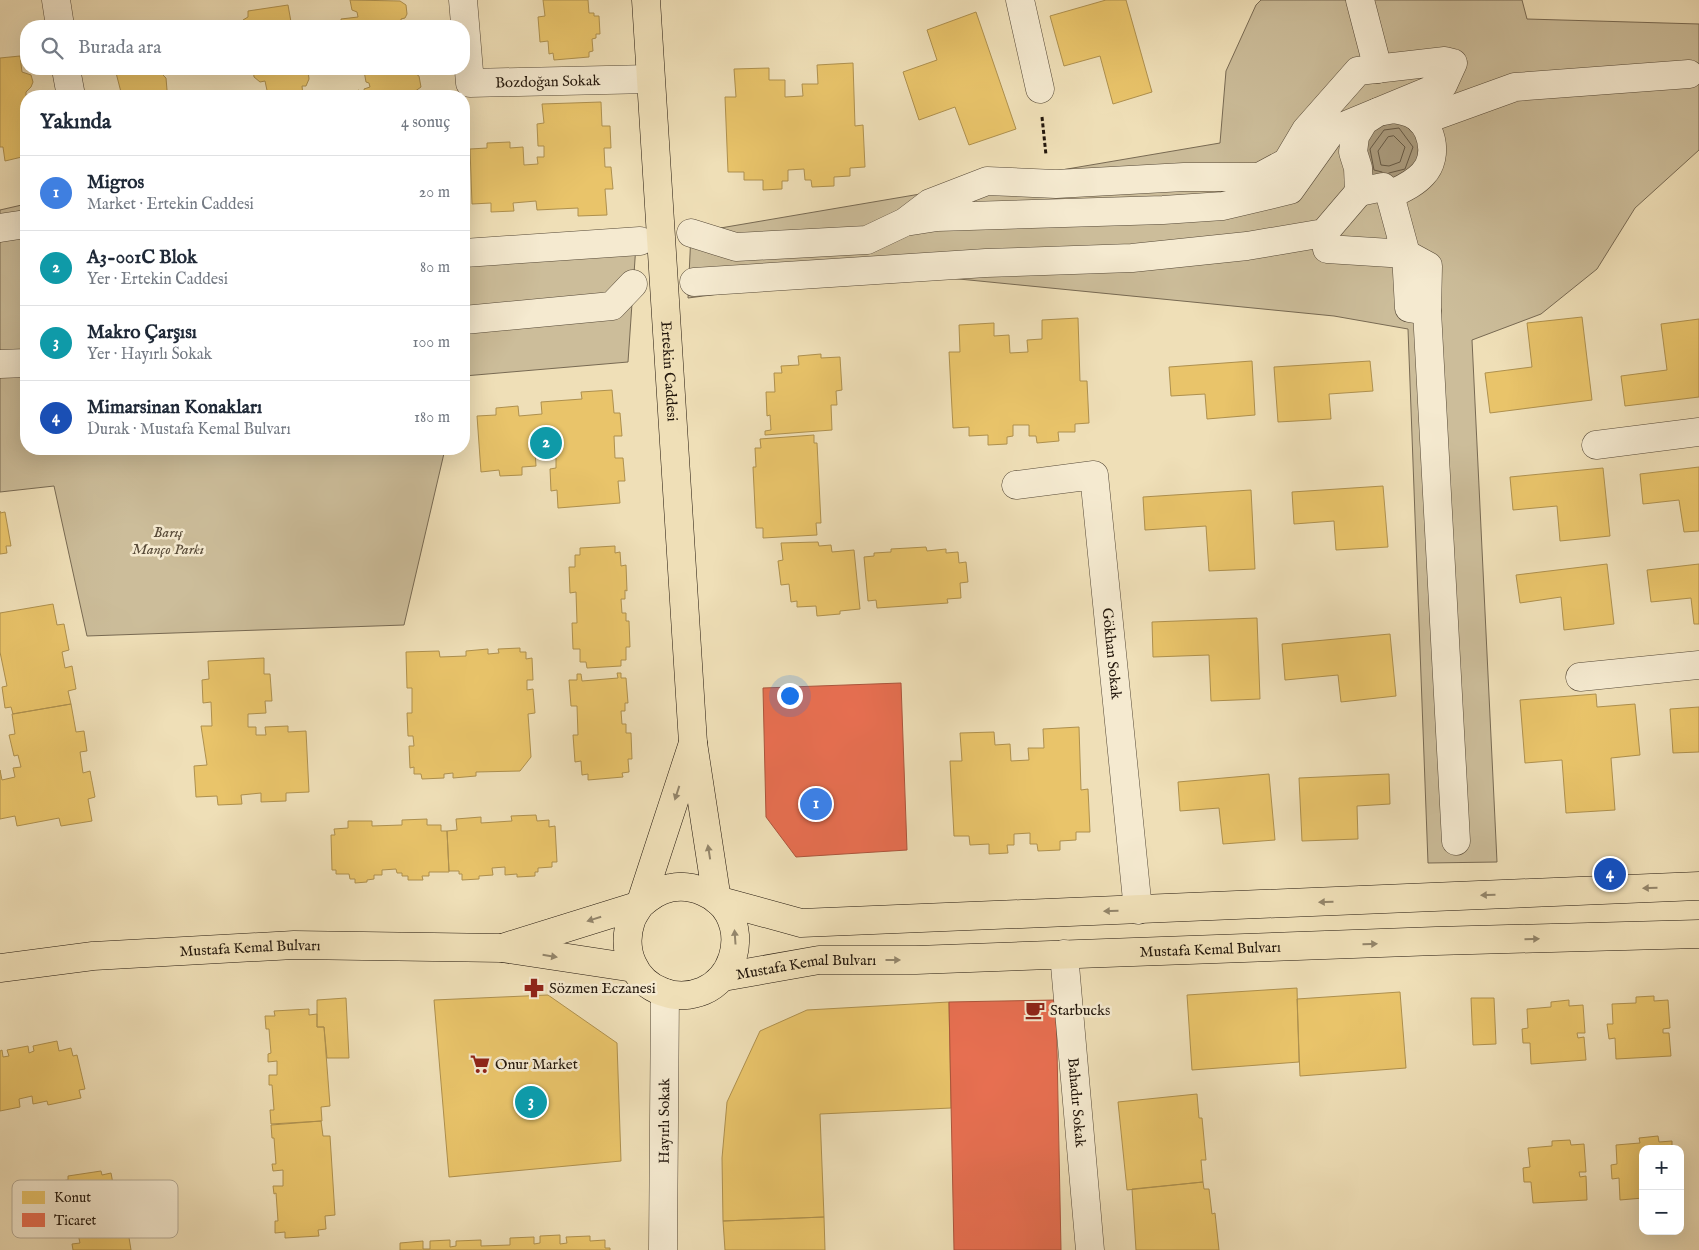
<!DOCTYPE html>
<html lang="tr">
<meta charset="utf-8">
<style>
:root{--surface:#fff;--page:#f6f6f7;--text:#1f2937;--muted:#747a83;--line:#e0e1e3;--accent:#8f2418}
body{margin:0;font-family:"IM FELL English",serif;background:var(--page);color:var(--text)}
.controls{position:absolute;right:15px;bottom:15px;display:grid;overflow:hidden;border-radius:10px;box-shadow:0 5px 20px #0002}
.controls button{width:45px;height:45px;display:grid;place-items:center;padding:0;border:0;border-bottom:1px solid var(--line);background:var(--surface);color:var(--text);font:25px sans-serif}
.you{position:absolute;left:789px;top:695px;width:18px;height:18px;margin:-12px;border:4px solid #fff;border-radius:50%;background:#1a73e8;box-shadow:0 0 0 8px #1a73e833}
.badge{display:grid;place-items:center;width:32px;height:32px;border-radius:50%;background:var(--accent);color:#fff;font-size:16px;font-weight:700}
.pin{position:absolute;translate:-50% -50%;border:2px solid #fff;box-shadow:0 1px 5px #0006}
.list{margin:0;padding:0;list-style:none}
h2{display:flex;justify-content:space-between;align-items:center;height:65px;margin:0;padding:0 20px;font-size:21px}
h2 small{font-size:16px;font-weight:400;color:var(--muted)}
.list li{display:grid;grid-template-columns:32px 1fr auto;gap:15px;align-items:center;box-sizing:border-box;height:75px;padding:0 20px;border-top:1px solid var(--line)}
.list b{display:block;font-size:19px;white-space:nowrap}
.list p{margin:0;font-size:16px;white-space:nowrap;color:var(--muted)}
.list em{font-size:16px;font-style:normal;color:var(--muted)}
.icon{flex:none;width:28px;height:28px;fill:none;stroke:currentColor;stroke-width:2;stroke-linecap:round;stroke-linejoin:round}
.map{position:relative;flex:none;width:1699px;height:1250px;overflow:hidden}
.search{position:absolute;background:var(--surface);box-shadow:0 5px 20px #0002;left:20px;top:20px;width:450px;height:55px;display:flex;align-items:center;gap:12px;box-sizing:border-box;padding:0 18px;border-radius:20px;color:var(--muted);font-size:19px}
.panel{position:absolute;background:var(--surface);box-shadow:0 5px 20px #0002;left:20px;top:90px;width:450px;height:365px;border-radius:20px}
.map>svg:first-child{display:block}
</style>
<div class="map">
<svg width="1699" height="1250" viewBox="0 0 1699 1250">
<rect width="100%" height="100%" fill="#efdfb7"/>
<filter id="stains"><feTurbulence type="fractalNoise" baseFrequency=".004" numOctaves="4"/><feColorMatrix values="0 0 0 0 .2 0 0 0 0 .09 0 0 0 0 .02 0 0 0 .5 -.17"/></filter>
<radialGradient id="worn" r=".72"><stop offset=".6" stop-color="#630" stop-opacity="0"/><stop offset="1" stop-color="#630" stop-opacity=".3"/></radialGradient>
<path fill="#ccbd9a" stroke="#786a53" d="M1261 0H1522L1527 19 1699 24V150L1635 208 1597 269 1541 314 1472 340 1497 862 1428 863 1408 329 1334 316 888 272 688 298 691 233 1220 143 1226 71 1256 5Z
M26 204V449H445L404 625 87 636 54 486 0 492V210Z
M637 230 628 362 464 376V240Z"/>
<path fill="#aa9b7d" stroke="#746650" d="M1404 115 1426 144 1414 179 1364 181 1358 147 1377 119Z"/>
<path fill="#e9c46a" stroke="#ae904e" d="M350 0 400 1 406 5 407 14 405 18 401 19V26H342L341 19 358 17 357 12 352 10Z
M543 0H588L589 13H594V16H599L600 34H596V38L592 39 593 51 589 52V57L554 60 553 53 549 54 548 41 540 42 538 17 545 16Z
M1106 0H1126L1152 92 1113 104 1100 56 1064 66 1050 16Z
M288 5 291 22 296 21 301 26H244L243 20 248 17V11Z
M976 12 1016 129 969 145 955 107 919 120 903 72 937 60 927 30Z
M20 56 22 72 31 75 33 82 31 87 26 92V156L5 161 3 147H0V58Z
M853 63 855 126 863 125 865 167 850 168V176L834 177V186L812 187 811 180H805L804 169 788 170V181H782V189L763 190V180H744V172H728L725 97H736L734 69 769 68V80H785V97L803 96 802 84H818L817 65Z
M115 69H154L155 73H161L166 78 167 90 163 94 164 96H122Z
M253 69H304L308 70 309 79 306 86H302L303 96H272L271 93 268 95 265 81 260 82 254 77Z
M366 69H410L411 74 414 73 419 76 421 87 414 92 415 96H356L354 92 359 90 361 94 365 93 364 89 370 87 369 83 366 82 364 71Z
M601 102 602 126H610L611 148H604L605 167H611L613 189H605L607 215 578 216V208L537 210 536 201 513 203 514 211 491 212V203L472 204 470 149 487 148V143L510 142V148L523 147 524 165 538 164 537 157H544V146H538L537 124 544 123 542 104Z
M1582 317 1592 400 1490 413 1485 373 1532 367 1527 323Z
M1078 318 1080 381H1087L1089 423 1075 424V432H1058L1059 441 1037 443 1036 436H1029V425H1013V436L1007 437V444L988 445V435L969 436V427L953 428 949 352H960L959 325 994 323V336L1009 335 1010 353 1028 352 1027 340 1042 339V320Z
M1699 319V397L1625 406 1621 376 1667 370 1661 324Z
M821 354V358L840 357 842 390 836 391 837 405H831L832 430 765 435V431L771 430 770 415 767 416 766 392H775L774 373H782L781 366 799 365 798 356Z
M1252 361 1255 415 1207 419 1205 394 1171 396 1169 367Z
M1370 361 1373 391 1329 394 1331 419 1278 422 1274 367Z
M612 390 614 413H620L622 436H614L615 458H623L625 481H618L620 503 558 508 557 490 551 491 550 469 556 468V458H548L547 449 535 450 536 466 522 467V475L500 476 499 470 481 472 477 416 496 415V408L518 406 519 416 542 414 541 402 582 399 581 392Z
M814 435V443H817L821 523H816L817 535 763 538V528H756L753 467H756L755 448H761L760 439Z
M1699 467V531L1684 532 1679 500 1643 504 1640 474Z
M1603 468 1610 536 1560 541 1557 506 1513 510 1510 477Z
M1383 486 1388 547 1336 550 1334 521 1294 524 1292 492Z
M1251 490 1255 569 1209 571 1206 526 1145 530 1143 497Z
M0 511V513L5 512 11 546H6L7 553 0 554Z
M818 542 819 546 831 545 832 552 854 550 860 609 840 611V614L817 616 816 606 797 607V601L791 602 789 584 781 585 778 561 783 560 781 543Z
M615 546V553L620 552 621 566 626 565 627 591 625 590V599H621L622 613H626V621H629L630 647H626V660H621V666L587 668 586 662H580V649H573L572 623H577L576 592 570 593 569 567H575V555H580V548Z
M926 547 927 551 946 549V553L958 552 959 563 966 562 968 582 960 583 961 598 947 599 948 603 877 608 876 600 868 601 864 557 874 556V553L891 552V549Z
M1607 564 1614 624 1564 630 1561 597 1520 603 1516 575Z
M1699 564V624H1694L1691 598 1651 602 1647 570Z
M53 604 57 625 64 624 69 650 62 652 65 668 72 666 76 689 68 691 71 704 13 714 11 707 5 708 2 687 7 686 0 652V613Z
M1257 618 1260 699 1211 701 1209 655 1153 657 1152 622Z
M1390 634 1396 696 1341 702 1338 675 1285 680 1282 644Z
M520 648V652H526V659L532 658 533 680H527V690L533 689 535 713 528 714 531 757 520 771 476 772V776L453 778V773L444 774V778L422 779 421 774H414V767L410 768 409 746H414L413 736H408L407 713H412V688H407L406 652 439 651 440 657 466 656V651L488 649V654L499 653 498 649Z
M264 658V674H270L272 701H265L266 713 248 714V727H256V735H266L265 727 288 726V732L306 731 309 792 286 793V801L261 802V793L241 795 242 804 218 805 217 796 196 797 194 766 207 765 201 726H212L211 702 203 703 202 680 209 679 208 661Z
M617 673H621V678H626L628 703H625V711H621L622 724H626V733H631L632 759H628L629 772 622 773 623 777 588 780V774L582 775 581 761 575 762 573 735H578L577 706H571L569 680H577V674H581L582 681 618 678Z
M1596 694 1597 707 1635 704 1640 755 1611 758 1615 810 1566 813 1562 760 1525 763 1520 700Z
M71 704 76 732 84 731 87 751 80 752 83 773 90 771 95 797 88 799 92 821 61 826 59 818 17 826 15 816 0 819V770L2 780 15 777 13 768 21 767 18 755 14 756 9 735 15 734 12 714Z
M1699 707V752L1673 753 1670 709Z
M1079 727 1081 790 1088 789 1090 832H1076V840L1060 841V850L1038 851 1037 844H1030V833L1014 834V845H1007L1008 853 989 854V844L970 845 969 836H954L950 761H962L960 733 994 732 995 745 1010 744 1011 761 1029 760 1028 748H1044L1043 729Z
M1269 774 1275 840 1223 844 1219 808 1180 811 1178 782Z
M1389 774 1390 804 1357 806 1358 839 1302 841 1299 778Z
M536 815 537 821 549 820V827L555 826 557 862H552V867L538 868V872H535V876L517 877V874L505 875V867L492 868 493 875 479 876V879L462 880V874H459V871H449L447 831 457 830 456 819 481 817V823L512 821 511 816Z
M427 819V825H441V831H447L449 872H429V876H422L423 880H408V876H402V873H397L396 869 382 870V875H374V879L367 880V882L355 883V879H350L349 874H336V870H332L331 835H335L334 829 348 828V821H372V826L402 825V820Z
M1297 988 1299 1062 1192 1070 1187 995Z
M1400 992 1406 1068 1300 1076 1297 999Z
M548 995 617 1043 621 1161 449 1177 434 1000Z
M1654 996V1001L1668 1000 1670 1028 1663 1029V1033H1669L1671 1056 1616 1059 1615 1038 1609 1039 1607 1024H1613L1612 1004 1636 1003V997Z
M346 998 349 1058H327L324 1027H317V1000Z
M1471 998H1494L1496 1044 1473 1045Z
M1569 1000V1006L1583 1005 1585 1033H1577L1578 1038 1584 1037 1586 1060 1531 1064 1530 1043H1523L1522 1029 1528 1028 1527 1009 1551 1007V1002Z
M949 1002 951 1108 820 1114 824 1217 723 1221 722 1158 727 1102 760 1031 807 1010Z
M309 1009V1015L317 1014V1027H324L330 1106 321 1107 322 1121 271 1124 270 1110H274L272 1085H269V1075H277V1061L268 1062V1054L271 1053 269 1029H266L265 1016H275L274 1011Z
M57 1041 59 1051 71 1048 73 1056 77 1055 85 1089 79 1090 81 1098 48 1105 47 1101 33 1104 32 1096 19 1099 20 1107 0 1111V1051L2 1050 3 1057 9 1056 7 1050 28 1046 29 1053 34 1051 33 1046Z
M1197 1094 1199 1118H1202L1206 1160H1201L1203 1182 1127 1190 1118 1102Z
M321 1121 323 1136H330L335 1215 325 1216 326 1229 318 1230 319 1236 285 1238V1232L275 1233V1221H278L276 1193 274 1194 273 1186H283V1170L273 1171 272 1164H276L274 1138H272L271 1125Z
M1658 1136 1659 1142 1672 1141V1149H1643V1198L1620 1200 1619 1178 1612 1179 1611 1165 1617 1164 1616 1145 1640 1143 1639 1138Z
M1570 1140 1571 1145 1584 1144 1586 1172H1579L1580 1177 1586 1176 1587 1200 1533 1203 1531 1182H1524L1523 1168 1530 1167 1528 1148 1552 1146V1141Z
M101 1171 102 1175 111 1173 114 1189 121 1188 131 1250H73L72 1244 80 1243 76 1225 69 1226 61 1181 68 1180V1176Z
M1203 1182 1204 1189H1209L1212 1214 1215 1213 1219 1250H1136L1132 1189Z
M824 1217 825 1250H725L723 1221Z
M560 1235V1244L567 1243 566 1237 590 1236V1241L605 1240V1248H610V1250H400V1243L423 1241V1249H430V1241L450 1240V1247L456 1246V1241L481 1240V1246L510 1245V1238L534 1237V1244L540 1243V1236Z"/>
<path fill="#e76f51" stroke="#ac553c" d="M901 683 907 850 796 857 766 817 763 688Z
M1056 1000 1061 1250H954L949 1002Z"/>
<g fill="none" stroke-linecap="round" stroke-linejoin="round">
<path stroke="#665944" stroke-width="1" d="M1394 136 1405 147 1400 162 1389 166 1381 165 1378 151 1388 137Z
M1382 172 1374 170 1370 149 1384 130 1399 128 1413 147 1405 169 1389 173"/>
<defs>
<g id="minor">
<path d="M56 0 60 26"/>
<path id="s1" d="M463 0 470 83 650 79"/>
<path d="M1020 0 1040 89"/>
<path d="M1360 0 1378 69"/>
<path d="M66 69 71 96"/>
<path d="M1394 109C1399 110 1405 111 1410 113 1432 122 1440 156 1423 174 1414 184 1402 189 1390 195L1383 187 1359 192 1358 168 1353 152 1355 136 1364 121 1378 112Z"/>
<path d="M1421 121 1515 87 1689 74"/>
<path d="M0 228 26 224"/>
<path d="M691 233 736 247 867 240 905 222 937 217 1163 210 1223 206 1290 190 1332 131 1443 85 1453 63 1445 61 1358 71 1306 130 1287 162 1259 177H1184L1056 184 987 181 930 203 905 222"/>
<path d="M1324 233 1327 249 1406 254 1428 266 1427 311 1409 308 1406 254 1390 195"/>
<path d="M464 253 640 241"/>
<path d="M694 282 986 263 1132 258 1247 246 1324 233 1359 192"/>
<path d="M1427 311 1456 841"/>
<path d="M464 320 612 306 633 284"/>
<path d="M0 364 26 363"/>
<path d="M1596 445 1699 432"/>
<path id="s2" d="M1016 485 1094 475 1138 910"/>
<path d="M1580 677 1699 665"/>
<path id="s3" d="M1064 954 1090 1250"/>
<path id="s4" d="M663 1250 665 993"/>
</g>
<g id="major">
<path id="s5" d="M646 0 693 743"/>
<path d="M717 900 801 923 1699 886"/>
<path d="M502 948 640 905C649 897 658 890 670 888 691 883 718 894 729 914 743 941 733 978 703 991 691 996 676 997 663 992 634 982 621 950 631 921 633 915 637 910 640 905L693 743 717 900"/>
<path id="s6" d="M0 968 93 956 294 945 502 948 634 968"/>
<path id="s7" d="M723 977 819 960H916L1436 941 1699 934"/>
</g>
</defs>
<use href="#minor" stroke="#564937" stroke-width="29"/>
<use href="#major" stroke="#23170c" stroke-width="29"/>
<path stroke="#23170c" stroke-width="3" stroke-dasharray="4 2.5" stroke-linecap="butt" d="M1042 117 1046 155"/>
<use href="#minor" stroke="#f5ead0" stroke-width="28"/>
<use href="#major" stroke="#efdfb7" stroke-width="28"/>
</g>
<defs><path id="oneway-solid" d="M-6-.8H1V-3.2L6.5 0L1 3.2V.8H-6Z" transform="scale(1.25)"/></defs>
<g fill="#93856a">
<use href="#oneway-solid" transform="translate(677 793) rotate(108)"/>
<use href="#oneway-solid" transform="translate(709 852) rotate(-99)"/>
<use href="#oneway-solid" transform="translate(1650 888) rotate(178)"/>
<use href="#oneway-solid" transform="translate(1488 895) rotate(178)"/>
<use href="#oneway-solid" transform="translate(1326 902) rotate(178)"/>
<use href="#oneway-solid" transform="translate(1111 911) rotate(178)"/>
<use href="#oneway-solid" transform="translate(594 919) rotate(163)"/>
<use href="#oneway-solid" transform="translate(735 937) rotate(-94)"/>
<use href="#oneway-solid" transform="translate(1532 939) rotate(-1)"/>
<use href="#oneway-solid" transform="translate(1370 944) rotate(-2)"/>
<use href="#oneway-solid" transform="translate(550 956) rotate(9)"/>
<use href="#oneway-solid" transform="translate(893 960)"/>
</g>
<defs>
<symbol id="pharmacy-bare" viewBox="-9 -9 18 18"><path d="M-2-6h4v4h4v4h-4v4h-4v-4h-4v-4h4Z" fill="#8f2418" stroke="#f5ead0" stroke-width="2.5" paint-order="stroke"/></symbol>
<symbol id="cafe-bare" viewBox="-9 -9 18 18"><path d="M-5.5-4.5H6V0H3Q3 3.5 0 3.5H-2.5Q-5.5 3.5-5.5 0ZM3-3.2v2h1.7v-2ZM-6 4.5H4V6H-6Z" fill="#8f2418" stroke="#f5ead0" stroke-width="2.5" paint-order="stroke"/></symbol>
<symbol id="supermarket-bare" viewBox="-9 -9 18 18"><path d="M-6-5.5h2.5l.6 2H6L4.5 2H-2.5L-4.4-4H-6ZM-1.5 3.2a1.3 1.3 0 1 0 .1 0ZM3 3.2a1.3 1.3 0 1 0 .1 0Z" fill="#8f2418" stroke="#f5ead0" stroke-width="2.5" paint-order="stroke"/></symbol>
</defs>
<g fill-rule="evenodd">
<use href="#pharmacy-bare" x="520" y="974" width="28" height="28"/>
<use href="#cafe-bare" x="1021" y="996" width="28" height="28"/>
<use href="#supermarket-bare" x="466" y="1050" width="28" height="28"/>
</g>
<g text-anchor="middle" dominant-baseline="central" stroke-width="5" stroke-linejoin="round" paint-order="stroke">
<g font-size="15" fill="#23170c" stroke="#f5ead0">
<text stroke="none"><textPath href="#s1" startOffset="161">Bozdoğan Sokak</textPath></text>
<text stroke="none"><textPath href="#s5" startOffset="372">Ertekin Caddesi</textPath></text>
<text stroke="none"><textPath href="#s2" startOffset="258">Gökhan Sokak</textPath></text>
<text stroke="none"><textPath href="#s6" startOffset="251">Mustafa Kemal Bulvarı</textPath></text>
<text stroke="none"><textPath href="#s7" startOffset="489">Mustafa Kemal Bulvarı</textPath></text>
<text stroke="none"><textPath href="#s7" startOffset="84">Mustafa Kemal Bulvarı</textPath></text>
<text stroke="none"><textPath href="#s3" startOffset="149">Bahadır Sokak</textPath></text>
<text stroke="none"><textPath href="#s4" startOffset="129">Hayırlı Sokak</textPath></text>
</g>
<g font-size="15" font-style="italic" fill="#564937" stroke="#f5ead0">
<text x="168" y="532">Barış<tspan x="168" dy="17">Manço Parkı</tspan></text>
</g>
<g font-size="15" fill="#23170c" stroke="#f5ead0" text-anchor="start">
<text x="549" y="988">Sözmen Eczanesi</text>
<text x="1050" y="1010">Starbucks</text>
<text x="495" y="1064">Onur Market</text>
</g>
</g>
<rect x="12" y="1180" width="166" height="58" rx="8" fill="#f5ead0" stroke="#b6ab95" stroke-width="1"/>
<rect x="22" y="1191" width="23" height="13" fill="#e9c46a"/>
<rect x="22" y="1213" width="23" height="14" fill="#e76f51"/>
<g font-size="14" fill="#23170c">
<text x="54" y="1202">Konut</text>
<text x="54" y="1225">Ticaret</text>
</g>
<rect width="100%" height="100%" filter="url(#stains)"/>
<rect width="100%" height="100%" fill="url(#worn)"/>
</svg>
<div class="controls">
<button>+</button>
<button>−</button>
</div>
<div class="you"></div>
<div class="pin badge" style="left:816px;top:804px;background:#3f7fe0">1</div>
<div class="pin badge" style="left:546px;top:443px;background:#0f9aa8">2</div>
<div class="pin badge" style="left:531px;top:1102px;background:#0f9aa8">3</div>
<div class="pin badge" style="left:1610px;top:874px;background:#1a4fb4">4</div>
<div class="search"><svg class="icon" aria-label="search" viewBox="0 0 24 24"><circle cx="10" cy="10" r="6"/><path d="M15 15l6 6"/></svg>Burada ara</div>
<section class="panel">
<h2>Yakında<small>4 sonuç</small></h2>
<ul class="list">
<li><span class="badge" style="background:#3f7fe0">1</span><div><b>Migros</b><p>Market · Ertekin Caddesi</p></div><em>20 m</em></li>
<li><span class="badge" style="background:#0f9aa8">2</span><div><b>A3-001C Blok</b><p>Yer · Ertekin Caddesi</p></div><em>80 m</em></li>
<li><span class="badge" style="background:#0f9aa8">3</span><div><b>Makro Çarşısı</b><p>Yer · Hayırlı Sokak</p></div><em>100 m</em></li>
<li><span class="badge" style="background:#1a4fb4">4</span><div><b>Mimarsinan Konakları</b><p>Durak · Mustafa Kemal Bulvarı</p></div><em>180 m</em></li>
</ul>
</section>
</div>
